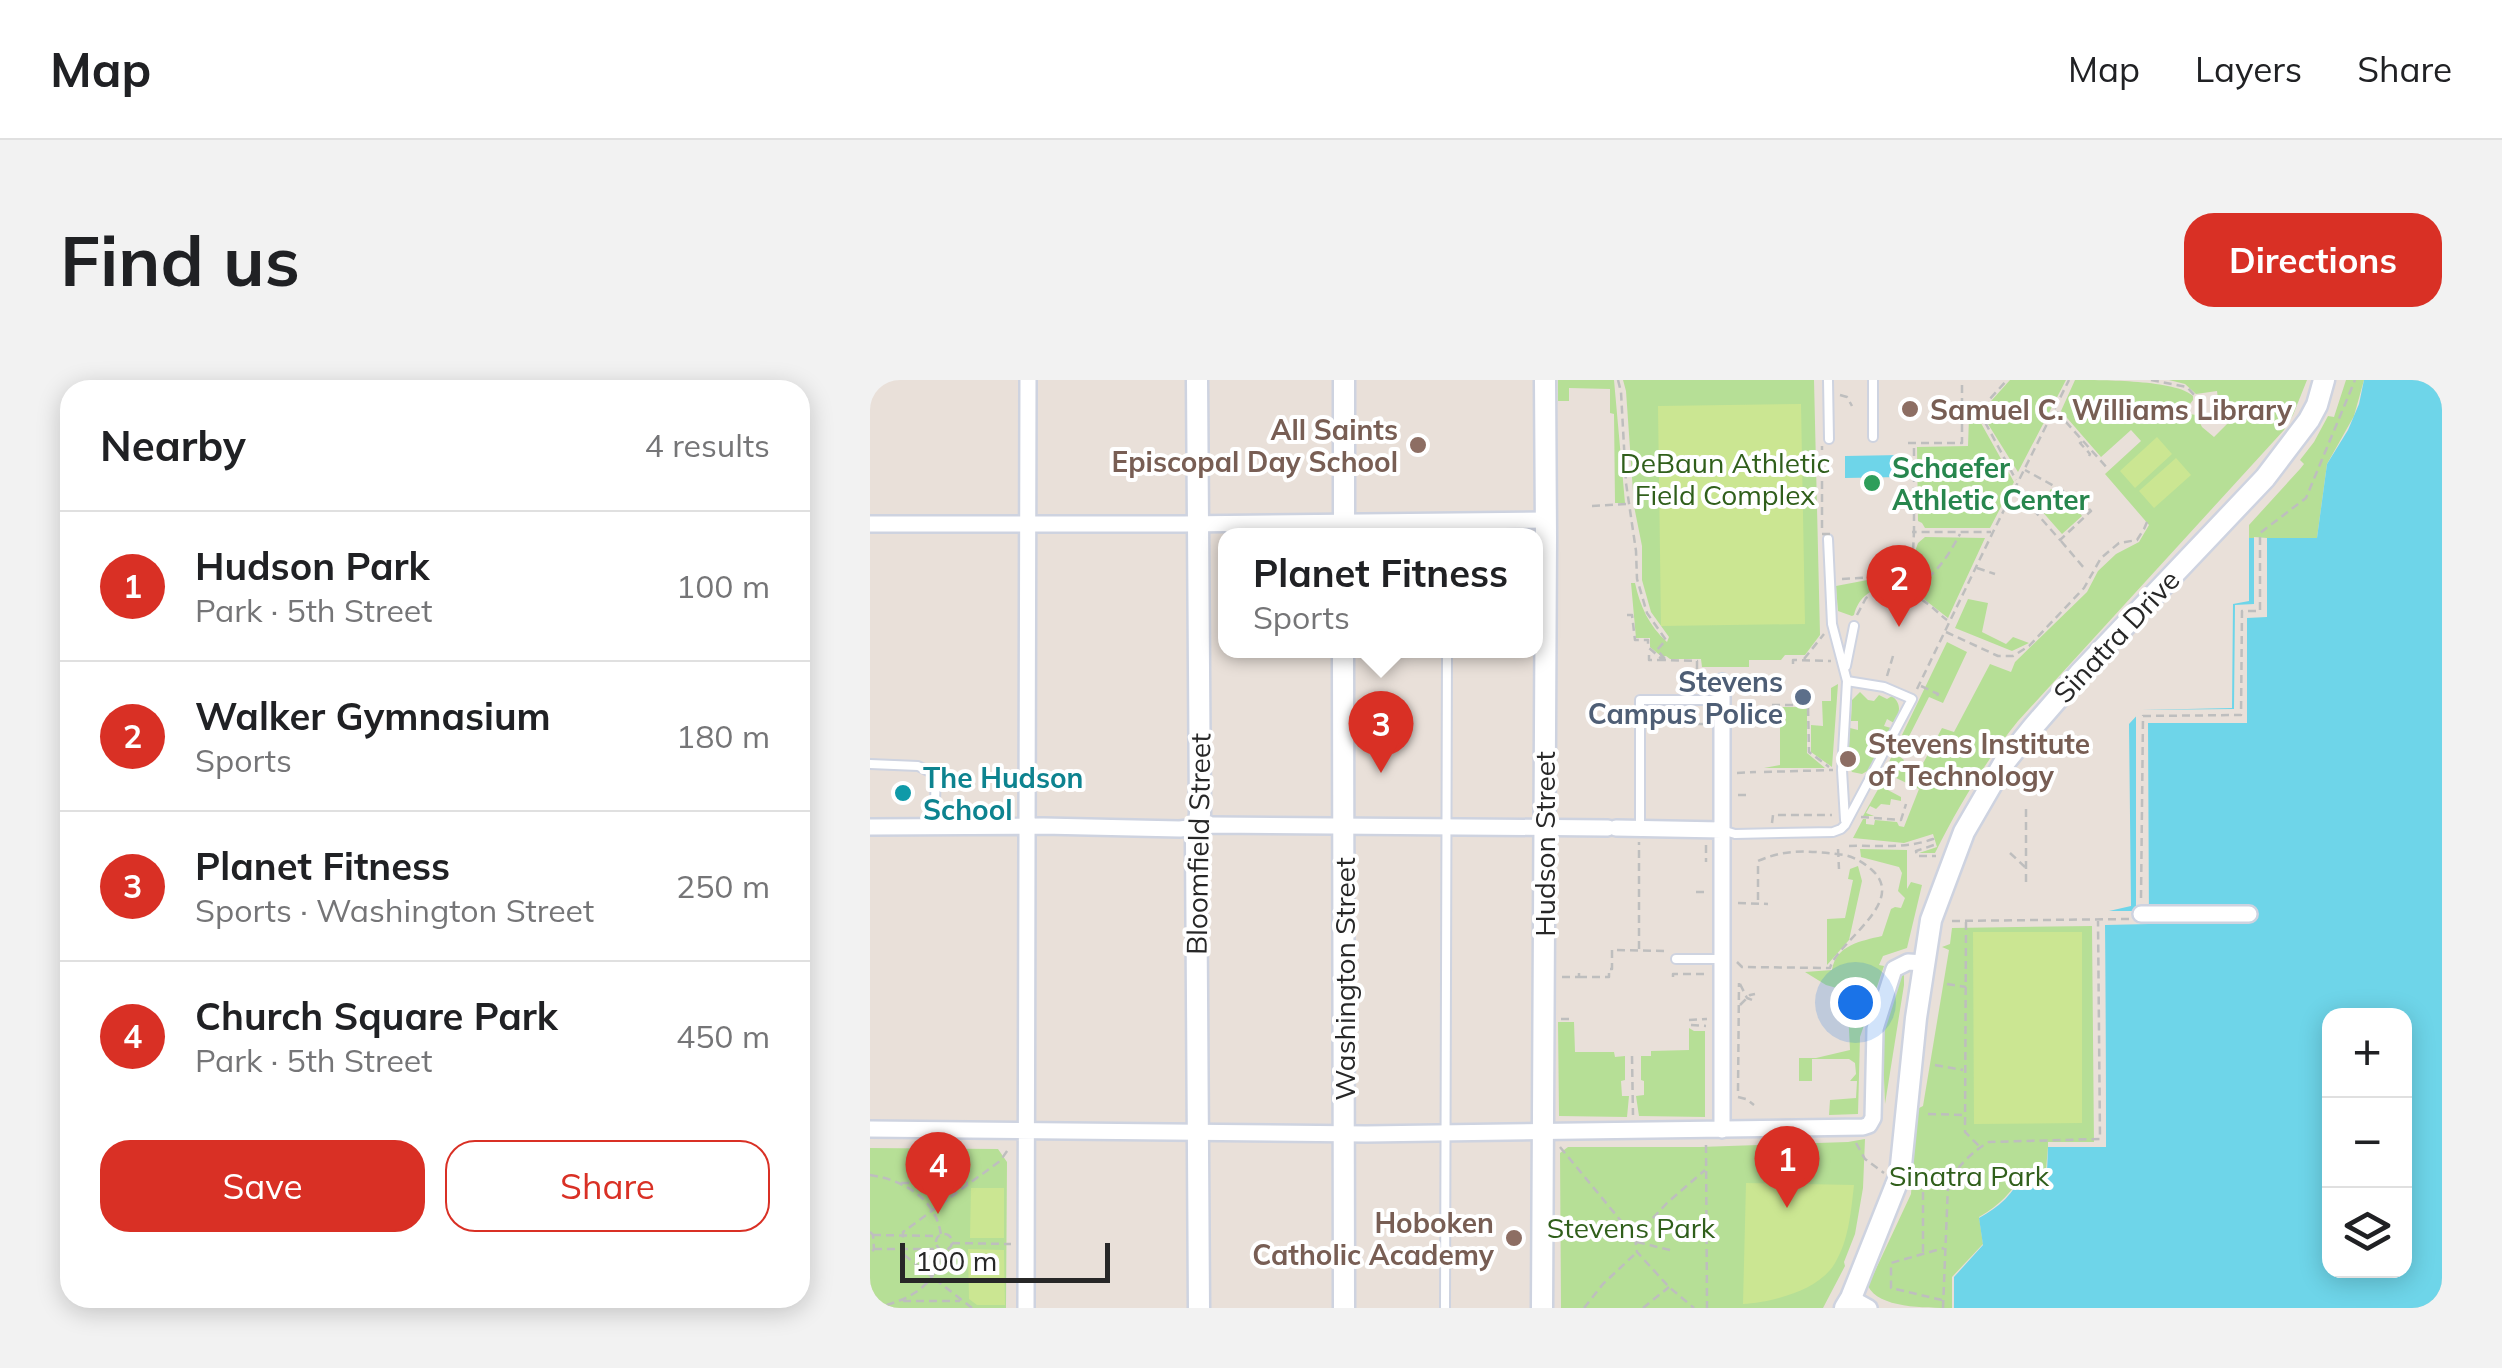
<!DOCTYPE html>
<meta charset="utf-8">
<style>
:root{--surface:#fff;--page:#f2f2f2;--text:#202124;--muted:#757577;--line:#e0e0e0;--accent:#d93025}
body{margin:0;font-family:Mulish,sans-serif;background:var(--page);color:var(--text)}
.controls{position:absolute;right:30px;bottom:30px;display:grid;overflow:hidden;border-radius:20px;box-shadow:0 5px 25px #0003}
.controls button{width:90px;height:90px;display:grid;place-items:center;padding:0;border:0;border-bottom:2px solid var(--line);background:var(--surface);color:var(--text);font:50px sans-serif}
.scale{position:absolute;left:30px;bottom:25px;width:210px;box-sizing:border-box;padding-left:10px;border:5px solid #272727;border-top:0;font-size:28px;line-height:35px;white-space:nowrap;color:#272727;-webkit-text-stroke:8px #fff;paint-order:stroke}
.you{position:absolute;left:985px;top:622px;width:35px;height:35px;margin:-25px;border:8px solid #fff;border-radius:50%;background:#1a73e8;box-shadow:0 0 0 15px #1a73e833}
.badge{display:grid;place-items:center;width:65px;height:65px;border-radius:50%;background:var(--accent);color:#fff;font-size:32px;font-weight:700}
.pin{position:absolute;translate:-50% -82px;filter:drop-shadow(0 2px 5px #0008)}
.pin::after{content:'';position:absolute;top:52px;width:35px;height:30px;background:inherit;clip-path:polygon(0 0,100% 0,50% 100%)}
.popup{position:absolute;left:348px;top:148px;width:325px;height:130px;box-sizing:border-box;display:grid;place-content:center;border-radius:20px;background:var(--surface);filter:drop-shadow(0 2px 8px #0005);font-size:32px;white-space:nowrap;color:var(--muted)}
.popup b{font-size:38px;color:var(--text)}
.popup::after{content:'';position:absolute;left:50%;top:100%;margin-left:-20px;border:20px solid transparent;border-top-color:var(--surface)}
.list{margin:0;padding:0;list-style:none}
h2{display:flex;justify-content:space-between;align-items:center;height:130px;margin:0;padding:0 40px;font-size:42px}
h2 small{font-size:32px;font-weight:400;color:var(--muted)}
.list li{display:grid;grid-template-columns:65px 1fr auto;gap:30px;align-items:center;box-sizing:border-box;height:150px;padding:0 40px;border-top:2px solid var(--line)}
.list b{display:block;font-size:38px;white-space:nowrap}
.list p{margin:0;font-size:32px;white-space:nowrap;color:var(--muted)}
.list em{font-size:32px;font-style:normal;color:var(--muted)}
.actions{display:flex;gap:20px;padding:30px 40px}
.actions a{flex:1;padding:22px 0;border:2px solid var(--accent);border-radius:30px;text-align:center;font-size:35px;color:var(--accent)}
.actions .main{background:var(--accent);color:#fff}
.icon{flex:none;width:55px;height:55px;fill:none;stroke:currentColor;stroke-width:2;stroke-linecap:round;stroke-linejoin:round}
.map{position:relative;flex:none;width:1572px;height:928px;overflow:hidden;border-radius:30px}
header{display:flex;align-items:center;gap:60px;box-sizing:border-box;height:140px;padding:0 50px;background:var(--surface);border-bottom:2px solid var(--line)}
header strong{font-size:48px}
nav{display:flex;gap:55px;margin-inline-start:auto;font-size:35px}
.intro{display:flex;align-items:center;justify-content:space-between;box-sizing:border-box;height:240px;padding:0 60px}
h1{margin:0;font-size:70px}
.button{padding:25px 45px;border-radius:30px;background:var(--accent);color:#fff;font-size:35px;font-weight:700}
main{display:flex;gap:60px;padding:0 60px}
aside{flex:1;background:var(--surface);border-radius:30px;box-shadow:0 5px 25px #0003}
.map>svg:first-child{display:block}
</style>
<header>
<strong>Map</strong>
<nav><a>Map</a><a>Layers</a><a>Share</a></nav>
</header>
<div class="intro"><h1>Find us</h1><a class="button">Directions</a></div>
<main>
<aside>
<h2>Nearby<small>4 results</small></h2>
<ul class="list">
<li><span class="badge">1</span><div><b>Hudson Park</b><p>Park · 5th Street</p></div><em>100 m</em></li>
<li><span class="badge">2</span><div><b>Walker Gymnasium</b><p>Sports</p></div><em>180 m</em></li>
<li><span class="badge">3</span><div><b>Planet Fitness</b><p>Sports · Washington Street</p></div><em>250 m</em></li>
<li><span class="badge">4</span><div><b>Church Square Park</b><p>Park · 5th Street</p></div><em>450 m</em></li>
</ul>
<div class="actions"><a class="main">Save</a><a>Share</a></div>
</aside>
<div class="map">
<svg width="1572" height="928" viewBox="0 0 1572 928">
<rect width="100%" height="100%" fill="#e9e0d9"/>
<path fill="#b6df96" d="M688 0H744L755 123H745L744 34 740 33V9L699 8V21H688Z
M753 0H944L950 255 935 275H915L911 280H879V287H832L831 279H800L796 276 792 277 780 267V258H766L761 203H765C770 226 779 246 797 262L799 257 781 232 772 200V166L764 126 756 11Z
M1140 0H1196L1148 92 1113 36V30Z
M1205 0C1232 0 1307 0 1323 16V20L1313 33 1326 35 1332 47 1344 57 1359 42 1349 27 1347 11 1326 14 1315 4 1299 0H1437L1423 35 1414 50 1148 341C1115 382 1089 425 1065 473H1049L1067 467 1063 454 1034 463 983 458 993 439H996V444L1004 445 1005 440 1027 442 1029 446 1034 447 1049 409 1024 397 1016 409 1031 417V421L1021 419 1020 425 1011 424 1006 429 1000 426 996 433 1004 436H993L1020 388H1031L1039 391 1042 385 1050 389 1072 348 1084 352 1120 284 1141 292 1145 282 1217 212 1228 191 1246 174 1269 162 1279 145 1235 94 1271 61 1261 50 1231 77 1191 31Z
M1476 0H1494L1484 36 1457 84 1447 158H1379V145L1430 89 1434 84 1430 80 1444 62 1458 36 1464 37Z
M1107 36 1144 102 1120 148H1055L1052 143 1048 141 1047 67 1098 66 1099 37Z
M1181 109 1213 126 1209 132 1212 136 1192 154 1170 129Z
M1055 157 1115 158 1078 238 1050 216 1048 204 1035 191 1042 180 1048 163Z
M1025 191 1022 199 1025 208C1005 205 989 215 984 235L982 236 968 231 966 206 1013 197Z
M1098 219 1118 223 1112 252 1136 264 1143 257 1159 263 1142 271 1085 248Z
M1077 262 1097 272 1073 323 1059 317 1029 376 1034 380 1031 385 1017 386Z
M968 304 962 387 941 372V345L953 346 952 321H961V308Z
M990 312 998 320 1004 321 1009 315 1017 319 1022 316C1032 324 1030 333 1024 343L1017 339 1014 346 1021 348 999 390 992 394 982 392 978 384 980 348 988 350V341H981L982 320Z
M893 327H937V373L955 388H894L910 385V331H893Z
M990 469 1037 470V509L1041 502 1052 505 1037 568 1013 576 1009 585 1014 586 990 657 988 734 959 735 960 720 986 718 987 701H980L986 694 985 683 979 679H942V701H929V678H946L980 670 977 611 956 605 935 592 962 590C966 565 991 561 1012 556L1021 529 1025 527 1031 528 1035 518 1028 511 1032 493 1029 487 991 477Z
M988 486 992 501 979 560 957 585V539L975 538 983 500 978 499 980 489Z
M1222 546 1224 766 1178 767 1176 790 1154 792C1142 812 1130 825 1109 837L1113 864 1082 897V928C1055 928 1008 928 998 906L1041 814 1047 729 1053 726 1079 570 1072 567 1080 564 1082 548Z
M1034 594V605L1015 724 1012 648 1029 597Z
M688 642H704L705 672H744L745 677 755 676V700L751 701 752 716H759L757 737 689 736Z
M819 648 824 651H835V737L769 736 766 716 774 715V701L771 700V676H781V671L819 670Z
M995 759 993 808 985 854 974 882 975 886 953 928H691L690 773 698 767H830L978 762Z
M0 768 128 769 137 782 136 928H0Z"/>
<path fill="#cbe692" d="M931 24 935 244 791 246 788 26Z
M1287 57 1302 74 1265 108 1250 91Z
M1306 78 1321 95 1284 128 1269 111Z
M1103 552H1212V743L1104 744Z
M876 803 984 805C981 831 979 860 965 883 949 911 902 922 873 924Z
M101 808H134V858H100Z
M98 869 134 870 135 925H107L99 919Z"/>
<path fill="#6ed5e9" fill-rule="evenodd" d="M1494 0H1572V928H1084V897L1113 865 1109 838C1129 827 1144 814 1153 792H1177L1178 767 1236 766 1235 543 1239 531 1261 526 1259 344 1272 330 1362 328 1363 224 1379 221V158H1447L1457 84 1478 50 1489 24ZM1460 636H1534V891H1460Z
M1031 75V97L975 98V76Z"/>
<path fill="#e9e0d9" d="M1384 157 1397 158V237L1377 238V343H1278L1279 544 1235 545 1236 767H1178V762H1231L1230 542 1234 531H1266V330L1364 329 1365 225 1384 224Z"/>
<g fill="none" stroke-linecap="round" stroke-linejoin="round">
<defs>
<path id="lane" d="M958 0 959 59
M1003 0V57
M958 159 962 244 977 301 972 390 975 440
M976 286 984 246
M0 384 48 386 66 395 64 447
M770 448V320H852
M852 450 865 454 963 452 971 449 975 445 1042 319 1014 307 977 301
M806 579H852
M575 928 577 270"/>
<path id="street" d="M0 144H313L676 140
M852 302V750
M0 447 173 446 310 449 341 445 738 448
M746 448 852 450
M1271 534H1379
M0 749 496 754 993 747 999 745 1003 738 1005 649 1024 589 1038 582 1055 583
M981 918 999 928
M156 928 158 0"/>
<path id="secondary" d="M327 0 330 434 326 461 329 928
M474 155V0
M473 270 474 928
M672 928 676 157 675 0
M975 928 981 918 1030 795 1046 638 1061 540 1094 452 1134 383 1163 347 1209 294 1395 98 1439 40 1447 25 1454 0"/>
</defs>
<use href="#lane" stroke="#ced3e0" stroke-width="12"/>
<use href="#street" stroke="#ced3e0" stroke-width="20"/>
<use href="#secondary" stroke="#ced3e0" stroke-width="25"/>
<path stroke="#bebebe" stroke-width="2.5" stroke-dasharray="8 5" stroke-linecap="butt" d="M748 0 751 12 756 103 766 171 767 199 777 233 796 260 787 270 795 279
M1281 0 1317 7 1326 17
M970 15 977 17 982 26
M1087 31H1109L1137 0
M1109 31 1146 100
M1187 32 1239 90
M1212 62 1210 63 1220 74 1219 76
M1038 63H1092V0
M1146 110 1190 160 1221 131 1213 122 1155 90
M722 126 757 124
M952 148V66
M1042 152H1044V66
M1191 161 1214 188
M1107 188 1125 194
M972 199 1005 197 1032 188
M1034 208C1062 203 1077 178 1090 154
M1027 216 1028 211 1032 208 1029 195 1043 172 1044 152H1121
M757 235H762L765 260H778V267L793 280 827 281V297H835V307
M987 235 996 218C1016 205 1040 210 1058 224 1065 229 1070 235 1077 240
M1076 252 1128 276H1143L1159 266 1214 208 1231 178 1249 163 1267 160 1274 149 1277 142
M779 275V280H793
M934 279 954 254
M923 284V280L961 281
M1017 296 1023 276
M867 301H881
M1051 306 1068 314 1065 319
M1047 309 1123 152 1199 0
M902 325H938L939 372 959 387
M828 344H836
M1020 387 1036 388 1039 383
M894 392 963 390
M867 393 886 392
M868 415H881
M1156 429V503
M991 437 1031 440 1036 424
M902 443 903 435H962
M836 465V482
M979 466C1007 465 1036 469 1063 459L1064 465 1046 471 1047 476
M968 469 969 489
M1140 473 1155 487
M1049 476H1066
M826 512H836
M1271 518 1273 336 1371 335 1372 231H1390V153L1436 118 1485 0
M868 523 898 524
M1082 541 1259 539
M1096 542 1095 752 1110 767
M769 569V462
M867 582 872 587 960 588C967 562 1038 522 1002 490 994 483 985 477 974 475 944 471 917 468 888 481V524
M692 597H709V590
M709 597H739V589H742V570L797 571
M803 597V594H835
M870 604 877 618 885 621
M1077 604 1096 607
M870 625 880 615 885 614
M691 639H704
M819 640 837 639
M821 645 836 646
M762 676 763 735
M1065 685 1093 690
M868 711 869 603
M868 717 876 719 884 725
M1058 734 1094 735
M986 763 995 779 1014 793
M836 765 837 928
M690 767 765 858 767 872 799 907 824 928
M0 795C34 800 66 819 71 855
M1045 796 1077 800
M31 803H98
M0 852 3 855 4 869 0 874
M66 862a8 8 0 1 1 16 0a8 8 0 1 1-16 0Z
M3 855 69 856
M765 857 797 823 835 790
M767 862 804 871
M82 863 141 864
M4 869H70
M1053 872V796
M1072 920 1021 908V883L1074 868
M33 921H90
M4 928C37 921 67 907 72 870
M102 928 33 874V852L130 781 140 767
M714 928 733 904 766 873
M773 928 799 907
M1073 928 1078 805C1084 789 1104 770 1119 762L1230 759 1228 541"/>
<use href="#lane" stroke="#fff" stroke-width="8"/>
<use href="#street" stroke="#fff" stroke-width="15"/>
<use href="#secondary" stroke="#fff" stroke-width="20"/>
<path stroke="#bebebe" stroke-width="2.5" stroke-dasharray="8 5" stroke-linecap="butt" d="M952 154H962"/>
</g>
<g fill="#8d6e63" stroke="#fff" stroke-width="4">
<circle cx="1040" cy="29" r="10"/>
<circle cx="548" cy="65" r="10"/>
<circle cx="978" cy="379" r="10"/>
<circle cx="644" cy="858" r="10"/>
</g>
<circle fill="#2e9e5b" stroke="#fff" stroke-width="4" cx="1002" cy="103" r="10"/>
<circle fill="#5c6f8a" stroke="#fff" stroke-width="4" cx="933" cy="317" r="10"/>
<circle fill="#0f9aa8" stroke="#fff" stroke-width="4" cx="33" cy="413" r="10"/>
<g text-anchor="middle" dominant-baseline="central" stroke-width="8" stroke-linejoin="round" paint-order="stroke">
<g font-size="28" font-weight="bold" fill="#785e54" stroke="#fff" text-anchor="start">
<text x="1060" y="29">Samuel C. Williams Library</text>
<text x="528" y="49" text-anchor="end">All Saints<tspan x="528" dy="32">Episcopal Day School</tspan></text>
<text x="998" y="363">Stevens Institute<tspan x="998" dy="32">of Technology</tspan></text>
<text x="624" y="842" text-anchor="end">Hoboken<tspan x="624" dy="32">Catholic Academy</tspan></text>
</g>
<g font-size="28" fill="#305f1b" stroke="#fff">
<text x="855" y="82">DeBaun Athletic<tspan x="855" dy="32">Field Complex</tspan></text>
<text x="1099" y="795">Sinatra Park</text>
<text x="761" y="847">Stevens Park</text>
</g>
<g font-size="28" font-weight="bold" fill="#27864d" stroke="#fff" text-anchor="start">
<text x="1022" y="87">Schaefer<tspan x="1022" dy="32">Athletic Center</tspan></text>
</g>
<g font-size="28" fill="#272727" stroke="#fff">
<text transform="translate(1246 256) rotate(-47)">Sinatra Drive</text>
<text transform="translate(328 464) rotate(-89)">Bloomfield Street</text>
<text transform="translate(674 464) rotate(-90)">Hudson Street</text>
<text transform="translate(474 599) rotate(-90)">Washington Street</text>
</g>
<g font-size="28" font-weight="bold" fill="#4e5e75" stroke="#fff" text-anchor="end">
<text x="913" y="301">Stevens<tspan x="913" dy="32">Campus Police</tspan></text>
</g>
<g font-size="28" font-weight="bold" fill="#0d838f" stroke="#fff" text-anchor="start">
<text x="53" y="397">The Hudson<tspan x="53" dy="32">School</tspan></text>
</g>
</g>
</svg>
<div class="controls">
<button>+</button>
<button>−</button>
<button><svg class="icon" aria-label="layers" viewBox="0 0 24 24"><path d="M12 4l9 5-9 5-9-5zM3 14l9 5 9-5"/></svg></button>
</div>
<div class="scale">100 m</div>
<div class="you"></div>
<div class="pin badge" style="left:917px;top:828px">1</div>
<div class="pin badge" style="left:1029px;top:247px">2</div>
<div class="pin badge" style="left:511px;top:393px">3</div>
<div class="popup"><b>Planet Fitness</b>Sports</div>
<div class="pin badge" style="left:68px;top:834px">4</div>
</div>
</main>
